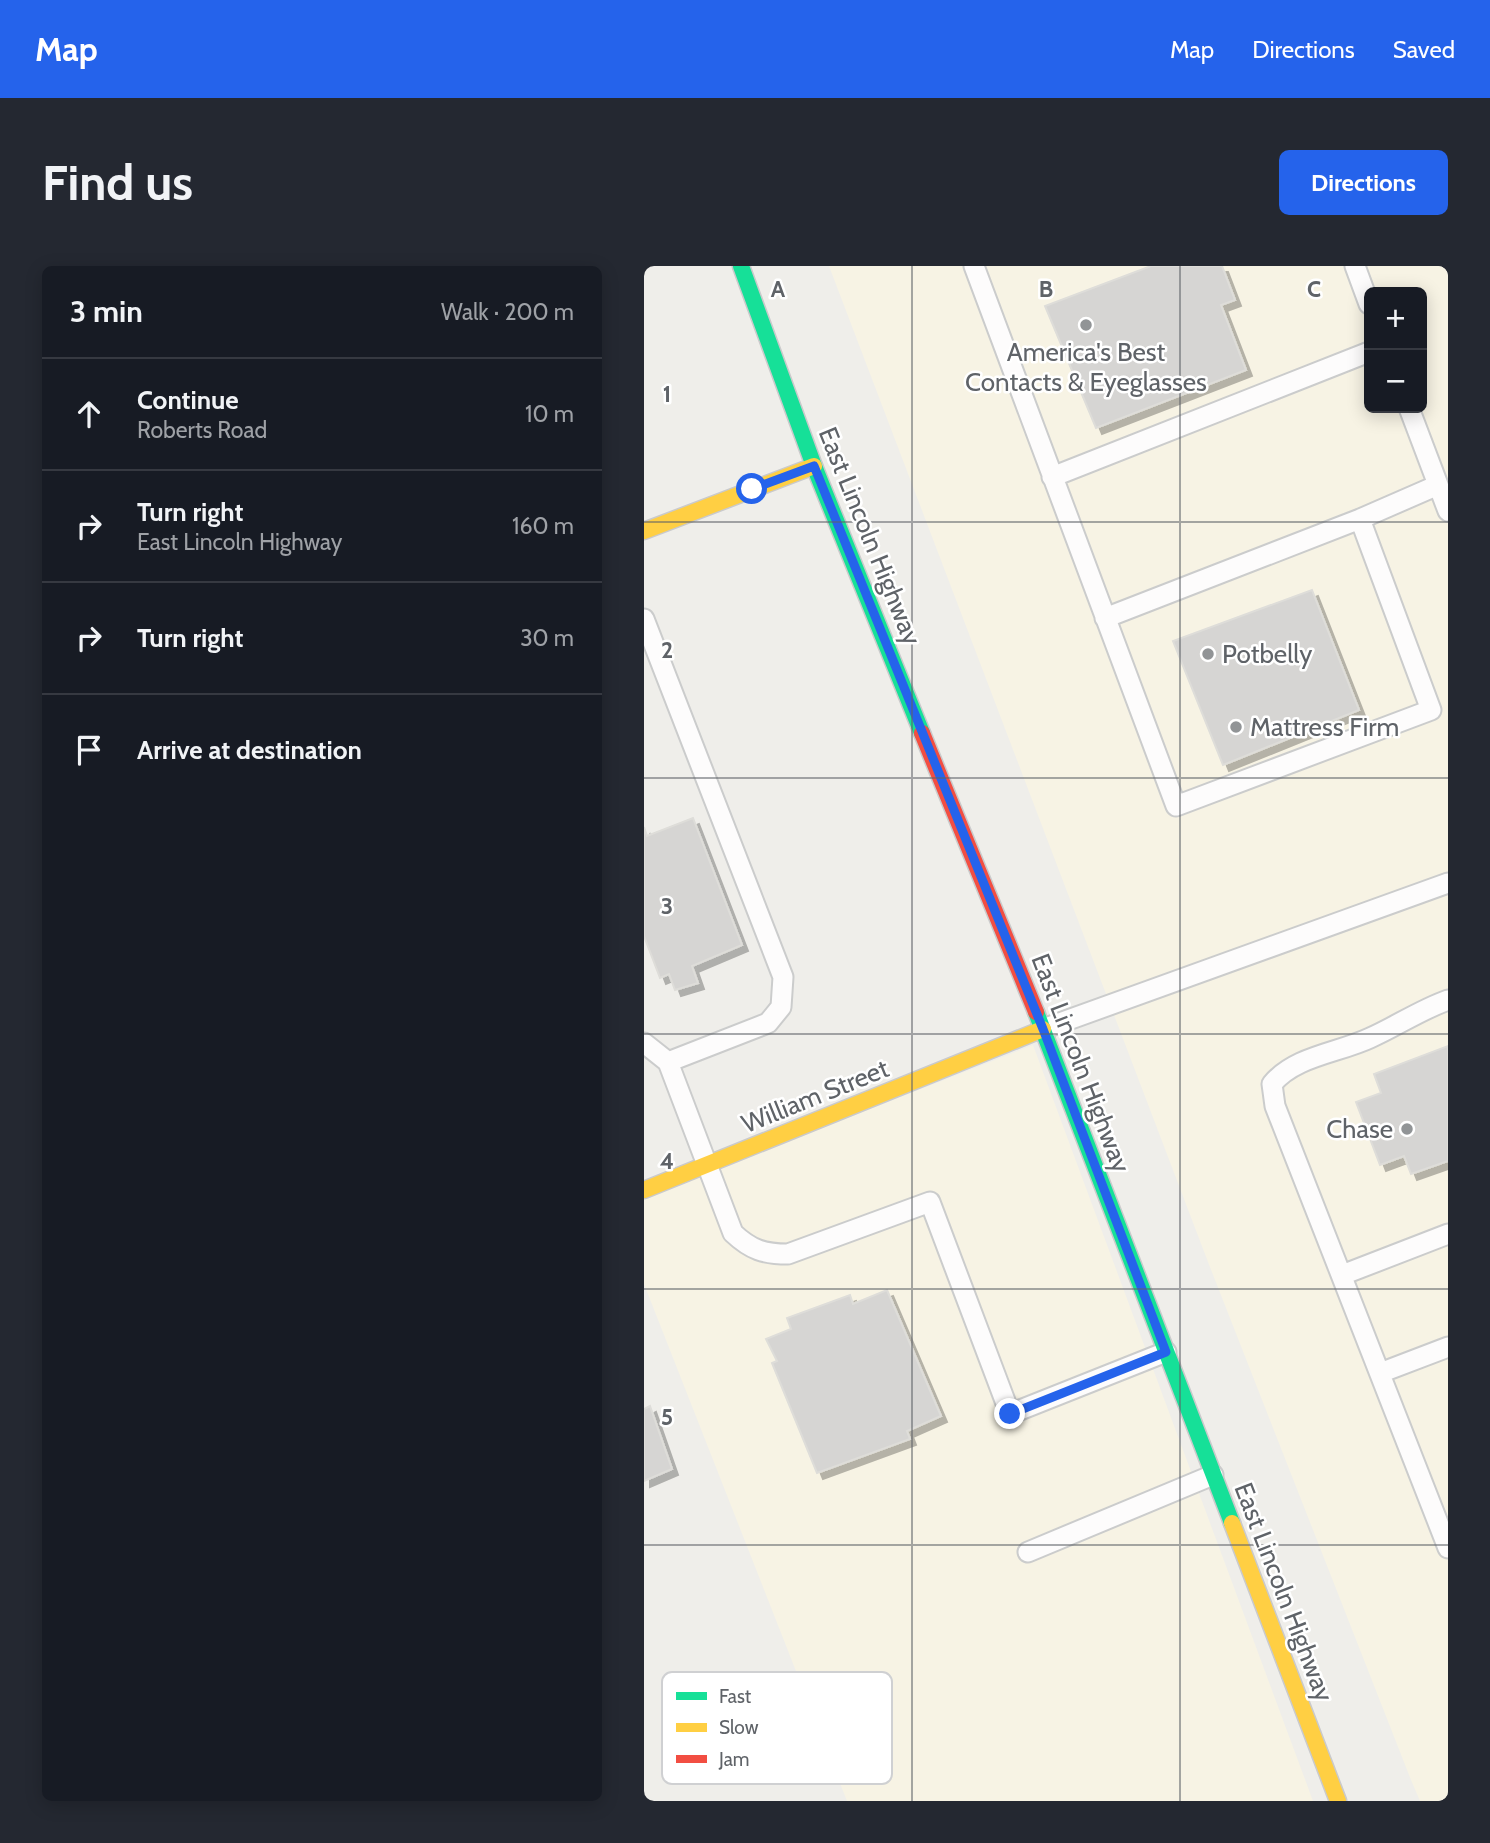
<!DOCTYPE html>
<meta charset="utf-8">
<style>
:root{--surface:#171b24;--page:#242831;--text:#f1f3f6;--muted:#9ea1a6;--line:#363941;--accent:#2563eb}
body{margin:0;font-family:Cabin,sans-serif;background:var(--page);color:var(--text)}
.controls{position:absolute;right:21px;top:21px;display:grid;overflow:hidden;border-radius:10px;box-shadow:0 4px 18px #0003}
.controls button{width:63px;height:63px;display:grid;place-items:center;padding:0;border:0;border-bottom:2px solid var(--line);background:var(--surface);color:var(--text);font:35px sans-serif}
.stop{position:absolute;width:21px;height:21px;margin:-16px;border:5px solid #2563eb;border-radius:50%;background:#fff}
.stop.end{background:#2563eb;border-color:#fff;box-shadow:0 2px 7px #0008}
.list{margin:0;padding:0;list-style:none}
h2{display:flex;justify-content:space-between;align-items:center;height:91px;margin:0;padding:0 28px;font-size:30px}
h2 small{font-size:23px;font-weight:400;color:var(--muted)}
.list li{display:grid;grid-template-columns:46px 1fr auto;gap:21px;align-items:center;box-sizing:border-box;height:112px;padding:0 28px;border-top:2px solid var(--line)}
.list b{display:block;font-size:26px;white-space:nowrap}
.list p{margin:0;font-size:23px;white-space:nowrap;color:var(--muted)}
.list em{font-size:23px;font-style:normal;color:var(--muted)}
.icon{flex:none;width:38px;height:38px;fill:none;stroke:currentColor;stroke-width:2;stroke-linecap:round;stroke-linejoin:round}
.map{position:relative;flex:none;width:804px;height:1535px;overflow:hidden;border-radius:10px}
header{display:flex;align-items:center;gap:42px;box-sizing:border-box;height:98px;padding:0 35px;background:var(--accent);color:#fff}
header strong{font-size:33px}
nav{display:flex;gap:38px;margin-inline-start:auto;font-size:24px}
.intro{display:flex;align-items:center;justify-content:space-between;box-sizing:border-box;height:168px;padding:0 42px}
h1{margin:0;font-size:49px}
.button{padding:18px 32px;border-radius:10px;background:var(--accent);color:#fff;font-size:24px;font-weight:700}
main{display:flex;gap:42px;padding:0 42px}
aside{flex:1;background:var(--surface);border-radius:10px;box-shadow:0 4px 18px #0003}
.map>svg:first-child{display:block}
</style>
<header>
<strong>Map</strong>
<nav><a>Map</a><a>Directions</a><a>Saved</a></nav>
</header>
<div class="intro"><h1>Find us</h1><a class="button">Directions</a></div>
<main>
<aside>
<h2>3 min<small>Walk · 200 m</small></h2>
<ul class="list">
<li><svg class="icon" aria-label="ahead" viewBox="0 0 24 24"><path d="M12 20V5M6 11l6-6 6 6"/></svg><div><b>Continue</b><p>Roberts Road</p></div><em>10 m</em></li>
<li><svg class="icon" aria-label="right" viewBox="0 0 24 24"><path d="M7 20v-9h11M14 6l5 5-5 5"/></svg><div><b>Turn right</b><p>East Lincoln Highway</p></div><em>160 m</em></li>
<li><svg class="icon" aria-label="right" viewBox="0 0 24 24"><path d="M7 20v-9h11M14 6l5 5-5 5"/></svg><div><b>Turn right</b></div><em>30 m</em></li>
<li><svg class="icon" aria-label="arrive" viewBox="0 0 24 24"><path d="M6 21V4h12l-3 4 3 4H6"/></svg><div><b>Arrive at destination</b></div></li>
</ul>
</aside>
<div class="map">
<svg width="804" height="1535" viewBox="0 0 804 1535">
<defs>
<filter id="shadow"><feDropShadow dx="6" dy="6" stdDeviation="0" flood-color="#0004"/></filter>
</defs>
<rect width="100%" height="100%" fill="#efeeea"/>
<path fill="#f7f3e4" fill-rule="evenodd" d="M185 0H804V1535H776L767 1514 564 996ZM725 26H778V142H725Z
M389 779 669 1535H203L0 1018V932Z"/>
<path fill="#d6d5d3" stroke="#deddd9" stroke-width="2" filter="url(#shadow)" d="M507 0H578L591 34 577 39 602 104 452 162 401 40Z
M668 324 715 444 579 499 529 375Z
M49 552 98 679 48 700 54 717 31 724 25 708 16 712 0 670V561L3 570Z
M804 780V895L767 908 760 890 736 899 712 836 737 827 730 808Z
M243 1024 297 1150 263 1165 266 1173 173 1207 128 1097 133 1095 122 1073 147 1063 143 1052 206 1029 209 1038Z
M6 1140 28 1203 0 1215V1143Z"/>
<g fill="none" stroke-linecap="round" stroke-linejoin="round">
<defs>
<path id="lane" d="M330 0 532 540 787 444 716 253
M711 0 725 38
M765 142 804 245
M408 211 725 86
M461 352 716 253 794 219
M0 353 139 711 137 741 124 757 24 796 89 967C107 984 120 988 144 988L286 936 366 1148 522 1086
M804 734C776 744 753 760 726 772 694 787 651 790 628 818L631 840 804 1282
M399 763 804 617
M0 777 24 796
M698 1009 804 968
M736 1107 804 1081
M384 1286 569 1209"/>
<path id="fast" d="M97 0 170 200 278 467
M392 746 588 1257"/>
<path id="slow" d="M0 265 170 200
M0 924 399 763
M588 1257 694 1535"/>
<path id="jam" d="M278 467 392 746"/>
</defs>
<use href="#lane" stroke="#cbcccc" stroke-width="23"/>
<use href="#fast" stroke="#cacacb" stroke-width="19"/>
<use href="#slow" stroke="#cacacb" stroke-width="19"/>
<use href="#jam" stroke="#cacacb" stroke-width="19"/>
<use href="#lane" stroke="#fdfcfc" stroke-width="19"/>
<use href="#fast" stroke="#16e098" stroke-width="16"/>
<use href="#slow" stroke="#ffcf43" stroke-width="16"/>
<use href="#jam" stroke="#f24e42" stroke-width="16"/>
</g>
<g fill="none" stroke-linecap="round" stroke-linejoin="round">
<path stroke="#2563eb" stroke-width="9" d="M108 223 170 200 399 763 522 1086 366 1148"/>
</g>
<path fill="none" stroke="#5f6368" stroke-width="2" stroke-opacity="0.55" d="M268 0V1535M536 0V1535M0 256H804M0 512H804M0 768H804M0 1023H804M0 1279H804"/>
<g fill="#919496" stroke="#fff" stroke-width="2.5">
<circle cx="442" cy="59" r="7"/>
<circle cx="564" cy="388" r="7"/>
<circle cx="592" cy="461" r="7"/>
<circle cx="763" cy="863" r="7"/>
</g>
<g text-anchor="middle" dominant-baseline="central" stroke-width="5" stroke-linejoin="round" paint-order="stroke">
<g font-size="26" fill="#5f6368" stroke="#fff" text-anchor="start">
<text x="442" y="86" text-anchor="middle">America's Best<tspan x="442" dy="30">Contacts &amp; Eyeglasses</tspan></text>
<text x="578" y="388">Potbelly</text>
<text x="606" y="461">Mattress Firm</text>
<text x="749" y="863" text-anchor="end">Chase</text>
</g>
<g font-size="26" fill="#5f6368" stroke="#fff">
<text transform="translate(226 270) rotate(68)">East Lincoln Highway</text>
<text transform="translate(437 797) rotate(69)">East Lincoln Highway</text>
<text transform="translate(171 830) rotate(-22)">William Street</text>
<text transform="translate(640 1326) rotate(69)">East Lincoln Highway</text>
</g>
</g>
<rect x="18" y="1406" width="230" height="112" rx="10" fill="#fff" stroke="#cfd0d2" stroke-width="2"/>
<rect x="32" y="1426" width="31" height="8" fill="#16e098"/>
<rect x="32" y="1457" width="31" height="9" fill="#ffcf43"/>
<rect x="32" y="1489" width="31" height="8" fill="#f24e42"/>
<g font-size="19" fill="#5f6368">
<text x="75" y="1437">Fast</text>
<text x="75" y="1468">Slow</text>
<text x="75" y="1500">Jam</text>
</g>
<g font-size="23" text-anchor="middle" font-weight="bold" fill="#5f6368" stroke="#fff" stroke-width="5" stroke-linejoin="round" paint-order="stroke">
<text x="134" y="31">A</text>
<text x="402" y="31">B</text>
<text x="670" y="31">C</text>
<text x="23" y="136">1</text>
<text x="23" y="392">2</text>
<text x="23" y="648">3</text>
<text x="23" y="903">4</text>
<text x="23" y="1159">5</text>
</g>
</svg>
<div class="controls">
<button>+</button>
<button>−</button>
</div>
<div class="stop" style="left:108px;top:223px"></div>
<div class="stop end" style="left:366px;top:1148px"></div>
</div>
</main>
